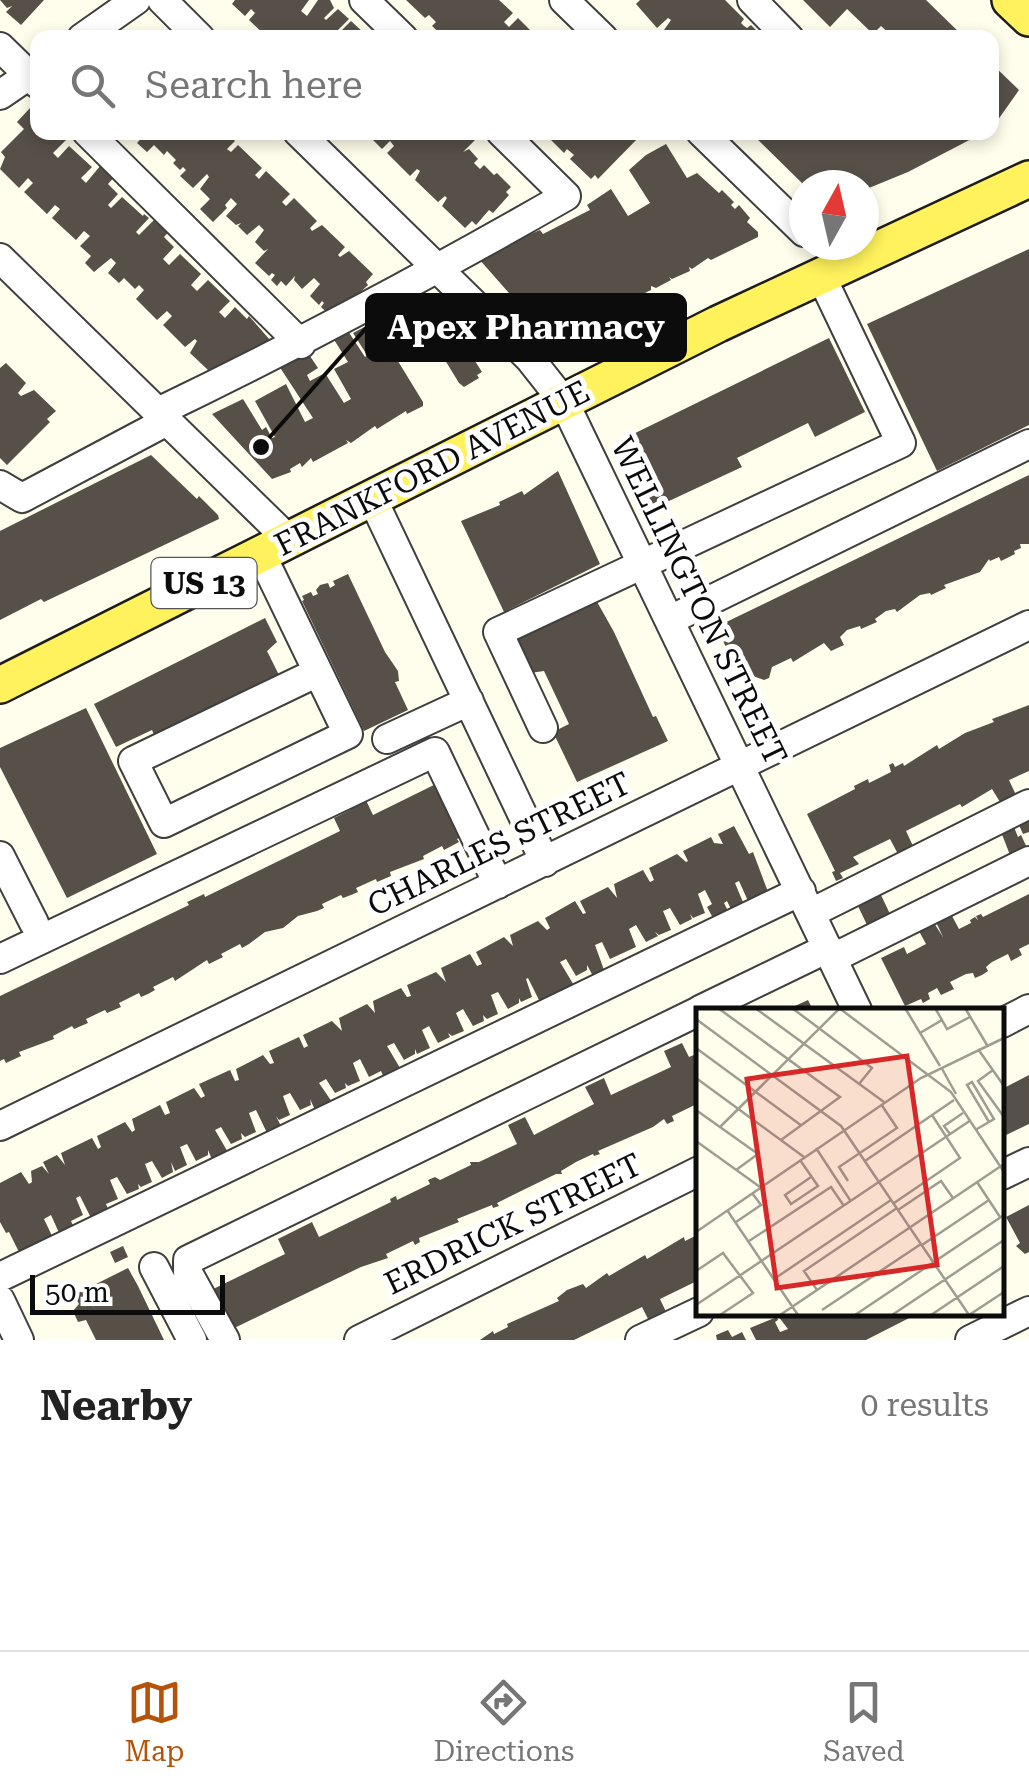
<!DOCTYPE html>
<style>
:root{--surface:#fff;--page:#f2f2f2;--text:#222;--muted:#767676;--line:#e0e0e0;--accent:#b45309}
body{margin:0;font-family:"Roboto Serif",serif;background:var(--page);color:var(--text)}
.compass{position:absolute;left:789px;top:170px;width:90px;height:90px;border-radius:50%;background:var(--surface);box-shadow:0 5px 15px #0003;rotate:8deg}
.scale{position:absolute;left:30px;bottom:25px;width:195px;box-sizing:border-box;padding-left:10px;border:5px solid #0c0c0c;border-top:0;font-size:28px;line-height:35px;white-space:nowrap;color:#0c0c0c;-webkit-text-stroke:8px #fff;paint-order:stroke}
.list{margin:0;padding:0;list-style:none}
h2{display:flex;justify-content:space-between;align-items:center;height:130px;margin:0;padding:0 40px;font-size:42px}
h2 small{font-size:32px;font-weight:400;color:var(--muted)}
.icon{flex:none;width:55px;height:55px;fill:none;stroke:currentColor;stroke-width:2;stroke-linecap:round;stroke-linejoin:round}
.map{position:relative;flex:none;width:1029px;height:1340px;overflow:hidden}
.search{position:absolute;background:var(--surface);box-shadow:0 5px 15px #0003;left:30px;right:30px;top:30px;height:110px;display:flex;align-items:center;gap:25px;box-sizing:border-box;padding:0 35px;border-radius:20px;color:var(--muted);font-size:38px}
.sheet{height:310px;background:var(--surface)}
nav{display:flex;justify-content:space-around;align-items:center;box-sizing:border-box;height:140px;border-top:2px solid var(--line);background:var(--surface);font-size:28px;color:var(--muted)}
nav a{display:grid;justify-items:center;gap:5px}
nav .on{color:var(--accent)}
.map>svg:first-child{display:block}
</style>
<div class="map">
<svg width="1029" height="1340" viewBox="0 0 1029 1340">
<rect width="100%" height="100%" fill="#fffeec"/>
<path fill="#565048" d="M0 0H44L21 25 6 12 12 6 7 8Z
M235 0H309L301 11 307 16 318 0H330L334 8 324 18 326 20 338 9 349 19 330 38H268L249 20 255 13 251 9 245 16 232 4Z
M406 0H499L513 13 504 22 509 27 518 18 538 38H445L432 26 436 22 429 15 425 18Z
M640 0H725L744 19 741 23 744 26 747 28 751 25 764 38H670L664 30 671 20 668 18 657 28 636 4Z
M803 0H926L965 38H889L891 35 881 26 873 34 847 9 830 27Z
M351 21 365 34 361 38H334Z
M992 64 1019 90 995 124 992 121Z
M30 108 38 115V132H74L53 153 58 158 69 146 92 167 81 178 86 183 105 160 118 173 108 184 118 194 108 205 111 208 122 197 143 216 144 214 149 218 136 232 139 235 162 212 175 225 164 237 174 247 163 259 169 265 180 254 201 274 191 285 197 291 208 280 230 301 219 312 225 318 235 307 247 319 249 316 270 340 259 351 213 373 208 370 190 353 197 341 195 339 185 347 163 325 172 316 167 311 157 320 136 299 144 290 139 285 135 289 124 278 119 283 108 273 116 263 111 258 94 272 85 263 91 256 80 246 90 236 84 231 76 240 52 218 60 209 55 205 47 214 24 192 33 183 28 178 19 188 0 169 5 157 1 152 24 129 17 122Z
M147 132H226L235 141 227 149 231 152 238 145 262 168 255 175 259 179 266 171 290 194 282 202 286 206 294 198 317 221 310 228 312 231 322 225 345 247 338 255 340 257 349 251 373 274 366 282 368 285 333 318 321 307 324 303 322 301 319 305 310 296 320 284 314 278 302 289 294 280 295 276 286 286 281 281 277 286 271 280 275 275 272 273 269 276 255 263 268 249 264 251 255 242 264 230 259 225 247 235 238 226 241 223 236 225 226 216 237 204 231 198 225 205 227 208 213 222 200 209 210 199 200 189 209 177 207 174 193 188 180 176 186 170 183 167 180 170 173 163 176 160 167 151 164 155 154 145 147 152 137 143Z
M365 132H467L475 140 463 152 469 149 478 159 474 163 480 169 484 165 494 175 497 173 511 187 506 192 509 195 493 213 489 210 476 225 472 221 465 228 442 206 447 198 445 196 438 202 415 180 420 171 417 169 410 176 387 153 394 146 390 141 382 149Z
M543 132H636L640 136 598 179 595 175 591 179 570 159 574 155 567 149 564 153Z
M750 132H985L981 137 979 135 908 172 864 190V185H804Z
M666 144 687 178 697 173 719 193 722 190 734 202 731 205 735 209 739 205 750 218 747 222 758 232V237L711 260 708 258 692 269 689 267 690 271 672 279 669 277 671 280 656 288 651 286V290L635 298 634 295 631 299 616 307 613 305 612 309 591 317 578 326 574 325 558 336 556 334 553 336 522 308 479 259 521 238 540 230 543 234 582 214 590 210 587 205 611 189 628 216 650 203 629 170 646 155Z
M1029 249V425L937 471 867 324Z
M420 302 468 350 482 372 477 375 479 378 464 387 459 383 412 306Z
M374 322 423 402V406L407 414 406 411 377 429 375 426 351 443 346 440 348 443 313 462 311 458 302 467 300 463 290 469 291 472 272 479 212 414 243 399 262 430 266 427 272 438 275 437 255 401 286 384 305 422 313 418 279 366 306 350 318 368 307 375 310 381 325 373 344 403 351 399 334 369 348 362 333 338 348 331 365 357 367 355 353 333Z
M829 338 865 412 815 437 808 423 737 458 742 467 654 508 621 440Z
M6 363 26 383 18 393 21 396 34 390 56 411 47 419 50 422 7 465 0 458V368Z
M151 455 197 499 199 496 218 515 219 519 44 602 41 599 0 620V531Z
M558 471 600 564 504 612 461 521 500 505 499 502 522 491 524 495Z
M1029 475V544H1020L1021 548 1014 551 1015 554 1001 561 999 557 990 561 989 559 980 572 944 585 946 588 931 595 930 593 920 595 897 612 895 609 886 611 875 619 877 622 861 629 860 626 847 630 840 637 844 645 831 651 824 643 793 662 791 658 772 667 769 678 764 680 753 676 743 681 716 627Z
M348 574 385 652 398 671 399 681 395 682 408 710 364 731 302 601 304 600 302 596 311 592 313 596 318 594 316 590 320 585 328 583 330 588 335 585 333 581Z
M596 600 614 632 653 717 656 716 668 741 577 782 553 732 569 724 544 671 530 673 514 641Z
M265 618 277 642 267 651 279 675 222 702 224 706 218 709 216 705 154 735 152 730 116 747 94 704Z
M1029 705V771L1009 780 1016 795 1007 803 1000 802 992 789 962 807 960 804 906 831 913 846 898 854 890 839 853 857 859 864 840 873 843 878 836 881 832 872 835 871 807 814 855 789 854 786 868 779 869 783 891 772 889 765 893 763 895 767 903 763 904 766 937 745 939 749 965 733 994 722 992 719Z
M86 708 157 854 67 898 0 767V748Z
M442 781 468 834 457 839 459 842 444 850 442 846 423 856 424 859 390 872 391 876 377 882 376 879 356 888 358 892 351 895 343 898 341 895 322 904 324 908 317 911 298 916 283 928 265 932 249 944 242 948 240 944 221 954 223 957 209 964 207 960 175 981 173 977 153 987 155 990 148 994 141 997 139 993 119 1003 121 1007 107 1013 105 1010 86 1019 88 1023 74 1029 72 1026 53 1036 54 1039 19 1052 21 1056 6 1063 4 1059 0 1061V996L189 905 187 902 204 894 205 897 340 831 334 818 350 810 347 804 364 796 373 815Z
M1029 820V832L1023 834 1019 825Z
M734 826 749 854 753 852 768 892 748 901 739 881 735 883 745 907 733 913 727 901 724 903 729 913 714 920 707 907 712 904 705 890 698 894 705 913 693 918 690 914 692 919 680 925 670 908 663 911 671 930 659 935 655 932 658 936 646 942 636 925 629 929 636 947 610 959 602 942 595 945 604 970 593 976 587 965V970L576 976 566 959 560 962 575 987 541 1004 528 978 526 979 532 997 521 1002 519 998V1003L508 1009 498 992 491 995 498 1014 487 1019 483 1015 484 1021 473 1026 463 1009 456 1013 464 1031 452 1036 448 1033 450 1037 438 1043 429 1026 422 1030 430 1048 417 1054 415 1049V1054L404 1060 394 1043 387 1046 403 1073 386 1082 381 1071 369 1077 360 1059 353 1063 360 1081 348 1086 345 1083 346 1088 335 1093 326 1079 319 1083 332 1102 315 1110 310 1099 311 1105 300 1110 290 1093 283 1096 290 1115 279 1120 276 1116 282 1128 268 1135 256 1110 249 1113 256 1132 245 1137 241 1133 242 1139 231 1144 221 1127 215 1130 229 1154 213 1162 208 1150V1155L196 1161 187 1144 180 1147 187 1165 175 1171 171 1162 173 1172 162 1178 152 1161 145 1164 152 1182 141 1187 138 1184 139 1189 127 1194 117 1177 110 1180 118 1199 106 1204 110 1214 93 1222 80 1196 76 1198 83 1215 71 1221 74 1228 60 1235 51 1215 44 1219 53 1238 21 1256 9 1232 6 1233 0 1222V1183L21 1172 29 1184 32 1182 31 1171 42 1166 49 1174 43 1162 57 1155 65 1165 61 1153 92 1138 98 1149 101 1147 97 1136 125 1122 132 1132 135 1130 132 1119 160 1105 165 1115 170 1113 166 1102 194 1088 201 1098 205 1096 199 1084 230 1070 235 1081 239 1080 236 1069 263 1055 270 1064 274 1063 269 1051 299 1037 304 1048 308 1046 303 1035 332 1021 342 1031 339 1018 367 1004 375 1013 373 1001 401 988 407 997 411 996 407 985 436 972 446 982 441 968 470 954 477 966 482 964 476 952 491 944 504 937 513 946 510 935 538 921 547 930 550 928 545 918 575 901 583 914 586 913 580 901 608 887 617 898 614 884 643 870 650 882 654 880 649 868 677 854 686 862 688 861 683 851 711 837 714 843 723 844 718 834Z
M1014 827 1018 837 1021 835 1029 852 1012 860 1001 832Z
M880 893 891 916 868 927 857 904Z
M1029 894V944L1019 949 1022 955 1011 961 1008 954 992 962 986 967 988 971 982 975 975 978 973 973 966 974 950 982 954 989 941 995 937 988 928 993 930 999 923 1003 921 999 905 1006 881 958 904 947 907 954 926 944 919 931 934 923 943 937 936 922 951 914 959 929 971 923 970 920 975 917 978 920 976 916 981 914 983 917Z
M808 1000 813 1010H786Z
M682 1043 689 1057 699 1053V1103L672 1116 674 1121 667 1124 664 1119 653 1127 598 1151 600 1154 594 1156 593 1154 576 1162 561 1171 562 1174H556L517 1193 497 1203 499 1206 493 1208 492 1205 457 1219 459 1222 419 1238 420 1242 415 1245 413 1241 386 1254 388 1258 361 1267 224 1333 205 1293 285 1254 278 1239 312 1222 319 1237 391 1202 390 1199 396 1196 397 1200 430 1184 428 1180 435 1177 440 1180 471 1165 470 1162H479L517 1144 508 1125 525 1117 534 1135 594 1104 585 1087 604 1078 611 1095 671 1067 664 1051Z
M1029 1075V1124L1002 1137V1089Z
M1029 1205V1252L1025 1254 1016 1246 1020 1243 1006 1217Z
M699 1234V1280L660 1299 668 1316 651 1325 642 1307 574 1340H480L493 1331 494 1334 508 1327 507 1324 559 1301 557 1298 567 1290 583 1284 586 1288 607 1273 609 1276 645 1255 647 1259 684 1237 685 1241Z
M123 1246 128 1257 115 1263 110 1252Z
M128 1268 138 1286 164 1340H96L86 1320 78 1322 73 1311 79 1304 74 1295Z
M784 1312H808L811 1317 817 1312H921L866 1340H756L750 1328 777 1317 778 1320 775 1322 780 1332 788 1329 778 1316Z
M728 1330 732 1337 742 1332 746 1340H717L716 1335Z"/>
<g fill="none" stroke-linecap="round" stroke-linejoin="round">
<defs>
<path id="minor" d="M162 0 200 38
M364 0 403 38
M564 0 603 38
M752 0 789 38
M82 38 136 0
M0 47 38 84
M0 95 38 69
M87 132 301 344
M298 132 530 359 564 402 857 1010
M701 132 804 232
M0 258 289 540
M158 412C297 345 432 273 566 196L501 132
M0 485 22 498 167 421
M372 498 545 862
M261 554 348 734 164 823 133 761 318 672
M670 620 1029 444
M543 728 498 632 901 443 821 276
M387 739 469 701
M0 856 34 923
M811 913 1029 804
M833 958 1029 861
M0 959 435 752 498 884
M700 1010 828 948
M1002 1023 1029 1009
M0 1126 1029 625
M1002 1175 1029 1162
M154 1267 192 1340
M0 1277 801 891
M0 1300 19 1340
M225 1340 188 1273V1260L699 1011
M359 1340 699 1171
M640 1340 699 1312
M970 1340 1029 1311"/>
<path id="major" d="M1010 0 1029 18
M0 685 718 324 1029 179"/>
</defs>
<use href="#minor" stroke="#3f3f3f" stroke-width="32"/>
<use href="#major" stroke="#1d1d1d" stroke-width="40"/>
<use href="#minor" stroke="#fff" stroke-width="28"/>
<use href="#major" stroke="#fff25c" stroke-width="35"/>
</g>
<g text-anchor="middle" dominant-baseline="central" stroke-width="10" stroke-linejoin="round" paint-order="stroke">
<rect fill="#fff" stroke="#555" stroke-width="2.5" x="151.5" y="558" width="105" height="50" rx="8"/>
<g font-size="30" font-weight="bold" fill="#0c0c0c">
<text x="204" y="583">US 13</text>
</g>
<g font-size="32" fill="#0c0c0c" stroke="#fff">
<text transform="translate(432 468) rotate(-27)">FRANKFORD AVENUE</text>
<text transform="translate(699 601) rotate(64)">WELLINGTON STREET</text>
<text transform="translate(499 844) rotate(-26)">CHARLES STREET</text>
<text transform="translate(513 1224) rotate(-26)">ERDRICK STREET</text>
</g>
</g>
<g transform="translate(696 1008)">
<rect width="308" height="308" fill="#fffeec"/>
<path fill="none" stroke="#9e9d92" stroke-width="2.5" d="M22 0 144 89 85 132M59 0 188 94M96 0 176 60 163 76M143 0 255 84 308 164M209 0 244 58M269 0 291 37M0 11 145 118 273 307 308 284M246 12 251 21 274 9M224 25 246 12 239 0M0 40 106 118M282 41 308 78M245 59 260 86M297 62 282 73 308 109M0 70 108 149M0 102 62 146 40 162M24 119 144 0M281 121 293 114 298 111 276 74 271 77 293 114M254 126 248 118 267 105M0 133 64 179M120 140 154 192M104 152 122 178 95 196 89 187 115 169M169 153 258 92M152 173 143 159 201 120 185 96M281 174 304 209M198 195 264 150 236 107M31 202 102 307M202 202 245 173 257 190M40 214 65 197 56 185M0 224 225 70 308 30M53 233 135 179 148 198M226 237 293 192M0 263 27 245 57 285 24 307M78 271 195 192M121 282 108 263 201 200M0 297 275 112M126 302 225 236M84 307 308 156M159 307 308 207M196 307 308 232M235 307 308 258"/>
<path fill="#d62828" fill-opacity="0.15" stroke="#d62828" stroke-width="5" d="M211 48 241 257 81 280 51 71Z"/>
<rect width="308" height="308" fill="none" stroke="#0c0c0c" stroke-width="5"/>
</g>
<path fill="none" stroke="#0c0c0c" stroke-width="4" d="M261 447L367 327"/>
<circle fill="#0c0c0c" stroke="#fff" stroke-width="4" cx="261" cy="447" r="10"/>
<rect fill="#0c0c0c" stroke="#0c0c0c" stroke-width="4" x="367" y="295" width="318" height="65" rx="10"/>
<g font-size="35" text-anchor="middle" font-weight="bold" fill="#fff">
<text x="526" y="339">Apex Pharmacy</text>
</g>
</svg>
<svg class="compass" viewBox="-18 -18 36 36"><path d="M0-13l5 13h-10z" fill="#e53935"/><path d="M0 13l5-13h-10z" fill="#767676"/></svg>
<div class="scale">50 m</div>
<div class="search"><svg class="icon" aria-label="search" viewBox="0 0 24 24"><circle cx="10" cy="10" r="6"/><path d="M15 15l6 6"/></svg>Search here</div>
</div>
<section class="sheet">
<h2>Nearby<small>0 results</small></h2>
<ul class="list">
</ul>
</section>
<nav>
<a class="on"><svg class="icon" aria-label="map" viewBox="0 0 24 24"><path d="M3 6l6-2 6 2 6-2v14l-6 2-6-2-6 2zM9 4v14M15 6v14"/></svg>Map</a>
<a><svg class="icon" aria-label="directions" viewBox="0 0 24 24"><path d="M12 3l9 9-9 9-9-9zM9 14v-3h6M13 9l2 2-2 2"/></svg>Directions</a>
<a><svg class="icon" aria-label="saved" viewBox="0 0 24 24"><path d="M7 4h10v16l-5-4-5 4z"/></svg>Saved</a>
</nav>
